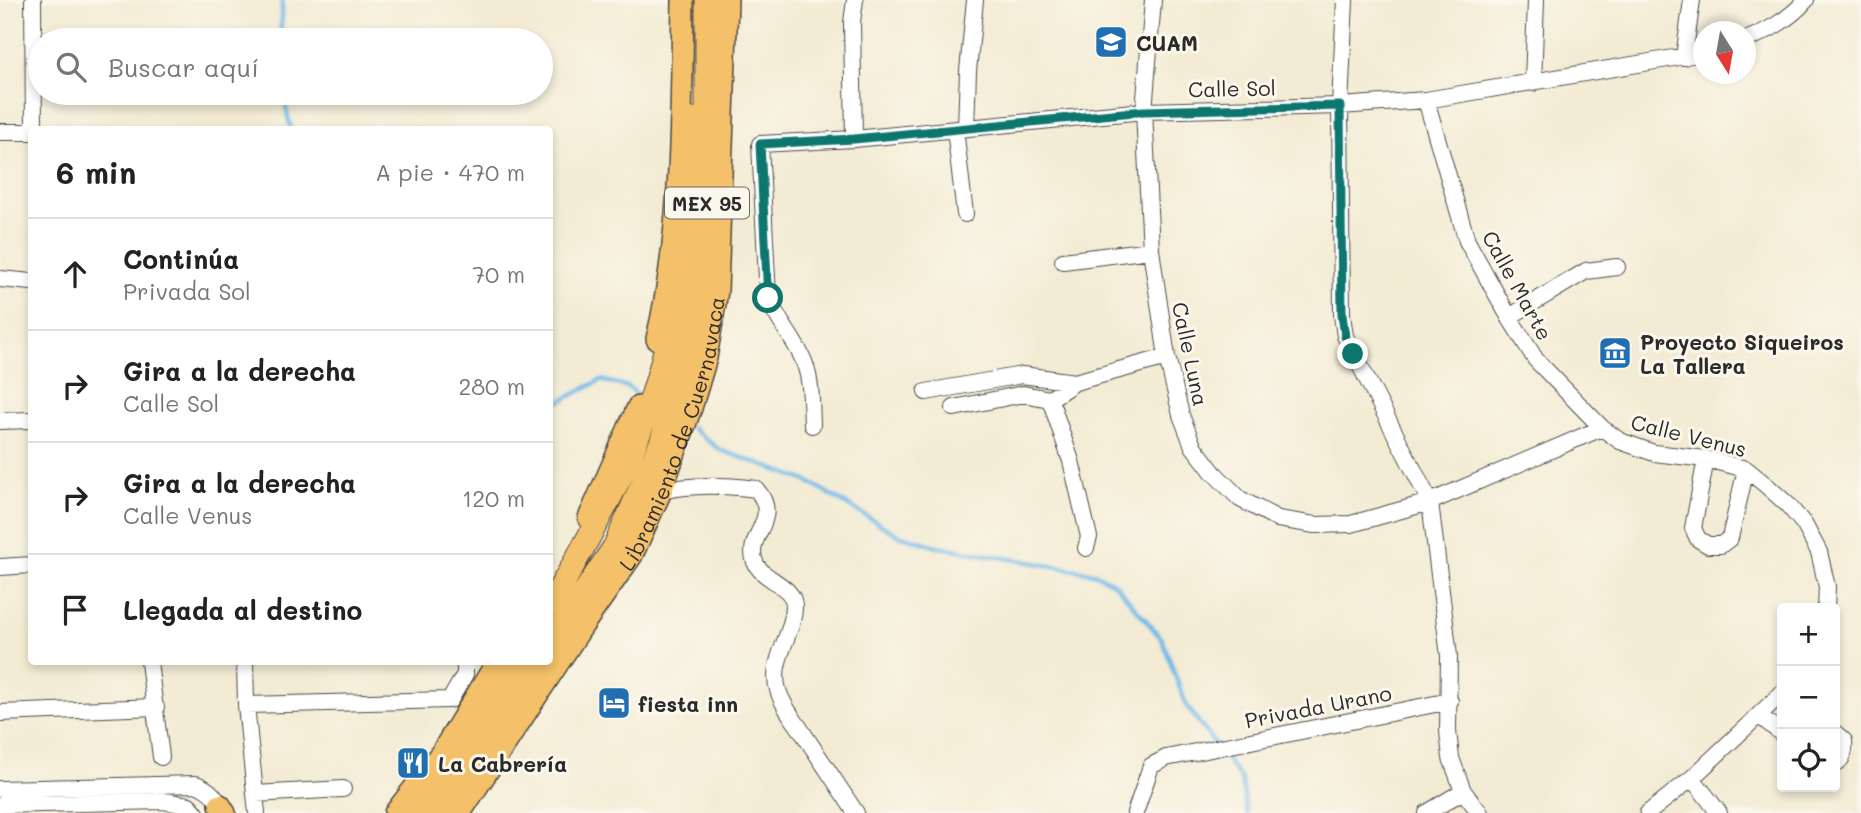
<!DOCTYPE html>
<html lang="es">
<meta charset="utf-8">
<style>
:root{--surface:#fff;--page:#f2f2f2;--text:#222;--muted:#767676;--line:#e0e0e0}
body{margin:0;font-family:Mali,sans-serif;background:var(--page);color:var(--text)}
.controls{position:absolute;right:21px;bottom:21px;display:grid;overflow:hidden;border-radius:7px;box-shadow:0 4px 10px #0003}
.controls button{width:63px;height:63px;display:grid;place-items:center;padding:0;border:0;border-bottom:2px solid var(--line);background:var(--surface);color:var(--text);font:35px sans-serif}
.compass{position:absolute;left:1693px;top:21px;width:63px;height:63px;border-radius:50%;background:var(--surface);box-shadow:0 4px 10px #0003;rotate:169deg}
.stop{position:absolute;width:21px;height:21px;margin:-16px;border:5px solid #0f766e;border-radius:50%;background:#fff}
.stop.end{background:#0f766e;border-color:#fff;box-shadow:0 2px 7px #0008}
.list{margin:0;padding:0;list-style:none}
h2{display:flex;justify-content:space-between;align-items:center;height:91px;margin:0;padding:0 28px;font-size:30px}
h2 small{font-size:23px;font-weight:400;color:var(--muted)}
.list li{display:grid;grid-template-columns:46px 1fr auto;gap:21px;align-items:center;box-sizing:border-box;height:112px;padding:0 28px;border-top:2px solid var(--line)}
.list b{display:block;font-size:26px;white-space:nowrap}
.list p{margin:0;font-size:23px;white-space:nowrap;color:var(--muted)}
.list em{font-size:23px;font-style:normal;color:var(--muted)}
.icon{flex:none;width:38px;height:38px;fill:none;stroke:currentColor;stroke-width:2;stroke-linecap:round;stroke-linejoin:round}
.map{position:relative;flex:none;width:1861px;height:813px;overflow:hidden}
.search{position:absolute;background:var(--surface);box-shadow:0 4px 10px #0003;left:28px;top:28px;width:525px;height:77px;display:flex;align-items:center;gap:18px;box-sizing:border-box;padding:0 24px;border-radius:38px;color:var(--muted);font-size:26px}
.panel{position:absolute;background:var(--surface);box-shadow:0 4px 10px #0003;left:28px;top:126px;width:525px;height:539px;border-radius:7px}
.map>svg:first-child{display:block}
</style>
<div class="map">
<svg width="1861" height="813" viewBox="0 0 1861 813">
<rect width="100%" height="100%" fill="#fbf7ec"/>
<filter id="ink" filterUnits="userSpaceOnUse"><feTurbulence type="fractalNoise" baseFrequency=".0143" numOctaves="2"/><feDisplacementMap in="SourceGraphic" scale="14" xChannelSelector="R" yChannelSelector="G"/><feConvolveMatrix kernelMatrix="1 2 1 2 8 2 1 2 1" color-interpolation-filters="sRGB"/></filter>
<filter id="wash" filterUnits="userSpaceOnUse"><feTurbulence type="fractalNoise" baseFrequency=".00686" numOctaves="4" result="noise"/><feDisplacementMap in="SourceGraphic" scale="28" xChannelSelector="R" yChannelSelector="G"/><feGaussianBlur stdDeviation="1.57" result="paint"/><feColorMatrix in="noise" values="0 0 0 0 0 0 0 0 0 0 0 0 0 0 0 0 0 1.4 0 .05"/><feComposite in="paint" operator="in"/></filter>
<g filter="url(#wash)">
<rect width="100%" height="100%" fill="#f3ebd3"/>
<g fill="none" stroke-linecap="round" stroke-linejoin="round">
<path stroke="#71b9e9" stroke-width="4.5" d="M279 40 282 18V0
M283 93 291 130
M550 400 559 402 601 380 628 387 642 398
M692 428 720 450 807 481 898 535 940 547 1094 573 1115 584 1162 639 1186 705 1215 744
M1220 751 1241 779 1247 813"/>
</g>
</g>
<g filter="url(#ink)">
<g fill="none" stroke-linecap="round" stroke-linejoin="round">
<defs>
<path id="minor" d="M33 0 34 130
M1153 0 1144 111 1151 250 1167 357 1181 415 1193 446 1213 472 1240 499 1278 519 1315 525 1351 524 1430 502 1602 428
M1345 0 1340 106 1342 315 1345 336 1430 502 1449 656 1448 731 1451 758 1463 791 1480 813
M1745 40C1767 32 1791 18 1806 0
M1684 57 1692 0
M1533 83 1536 0
M1426 100 1467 241 1509 317 1536 360 1602 428 1620 441 1654 453 1706 459 1746 469 1767 486 1787 504 1804 524 1819 552 1827 587 1826 608
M966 128 968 71 975 0
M955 129 965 214
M0 132H32
M854 139 852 22 855 0
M1063 261 1151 250
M0 279 32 282
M1509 317 1586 271 1617 267
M1075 382 1050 399 1071 461 1089 537 1086 548
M926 392 1022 375 1075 382 1167 357
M954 408 1023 394 1050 399
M0 421 32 420
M812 425C811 402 812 376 801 355 791 335 777 319 768 298L760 144 854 139 1144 111 1340 106 1426 100 1703 53
M1706 459 1693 528 1698 539 1708 545H1721L1730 538 1746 469
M661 491C694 484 723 485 756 489 782 519 747 533 754 559 759 580 794 584 794 606 794 635 769 660 778 690 783 707 796 722 805 736 822 762 839 787 856 813
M0 567 32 565
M149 662 161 757
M245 662 246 705 257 813
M246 705 450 700 465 674V662
M0 713 156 707
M1760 716 1782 734
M1835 733 1844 741C1845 751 1844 759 1835 764
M1692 778 1719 813
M0 789 196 784C209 789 220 799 221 813
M255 794 343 789
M0 805 163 801 189 805 196 813
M1135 813 1151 766 1166 758 1450 701
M1427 813 1463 791
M1648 813 1692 778 1782 693"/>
<g id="major">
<path d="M657 339C683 228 681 114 683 0"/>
<path d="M589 518 638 407"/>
<path d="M220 805 225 813"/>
<path d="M395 813 442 752 497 662"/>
<path id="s1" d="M460 813 583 625 632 555 661 491 691 408 706 358 717 291 727 0"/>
</g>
<path id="highway" d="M550 606C577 558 605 511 628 461 675 352 691 236 693 119
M550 644 615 546 661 443 687 357 700 291 707 234V0
M416 813 452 764 518 662
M438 813 468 773 537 662"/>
</defs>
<use href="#minor" stroke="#494844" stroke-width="18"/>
<use href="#major" stroke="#494844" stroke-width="24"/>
<use href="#highway" stroke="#494844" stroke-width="25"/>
<use href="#minor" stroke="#fff" stroke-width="16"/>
<use href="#major" stroke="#f4c16a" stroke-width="21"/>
<use href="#highway" stroke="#f4c16a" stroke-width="23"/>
</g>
</g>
<g fill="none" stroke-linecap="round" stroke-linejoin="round" filter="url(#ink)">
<path stroke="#0f766e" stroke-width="9" d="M768 298 760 144 854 139 1144 111 1340 106 1342 315 1345 336 1353 354"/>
</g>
<defs>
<symbol id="school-square" viewBox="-11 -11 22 22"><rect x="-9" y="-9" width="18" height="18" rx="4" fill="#1f6fb2" stroke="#fbf7ec"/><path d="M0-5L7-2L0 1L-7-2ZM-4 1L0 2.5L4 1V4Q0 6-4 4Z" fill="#fff"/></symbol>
<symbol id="museum-square" viewBox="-11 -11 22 22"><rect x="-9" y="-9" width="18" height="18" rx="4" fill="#1f6fb2" stroke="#fbf7ec"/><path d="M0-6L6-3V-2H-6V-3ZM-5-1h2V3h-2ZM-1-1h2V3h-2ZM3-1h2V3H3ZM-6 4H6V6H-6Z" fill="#fff"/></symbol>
<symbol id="hotel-square" viewBox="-11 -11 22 22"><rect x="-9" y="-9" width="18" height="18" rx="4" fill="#1f6fb2" stroke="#fbf7ec"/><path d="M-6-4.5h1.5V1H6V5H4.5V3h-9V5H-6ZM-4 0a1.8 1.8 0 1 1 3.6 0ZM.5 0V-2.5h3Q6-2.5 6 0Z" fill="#fff"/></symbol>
<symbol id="restaurant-square" viewBox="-11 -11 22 22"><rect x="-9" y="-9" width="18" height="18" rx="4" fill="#1f6fb2" stroke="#fbf7ec"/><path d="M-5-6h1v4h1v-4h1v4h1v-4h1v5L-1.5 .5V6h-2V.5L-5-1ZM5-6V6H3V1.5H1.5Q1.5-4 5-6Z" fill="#fff"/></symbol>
</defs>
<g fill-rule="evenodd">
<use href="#school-square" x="1092" y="23" width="38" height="38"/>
<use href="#museum-square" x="1596" y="334" width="38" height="38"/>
<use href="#hotel-square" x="595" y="684" width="38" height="38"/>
<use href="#restaurant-square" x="394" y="744" width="38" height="38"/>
</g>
<g text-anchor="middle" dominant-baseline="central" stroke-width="6" stroke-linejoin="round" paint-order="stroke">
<rect fill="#fbf7ec" stroke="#696865" stroke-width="2" x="665" y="187.5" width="84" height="31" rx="5"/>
<g font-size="19" font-weight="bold" fill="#2b2b2b">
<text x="707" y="203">MEX 95</text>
</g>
<g font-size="21" font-weight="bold" fill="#2b2b2b" stroke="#fbf7ec" text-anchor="start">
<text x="1136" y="42">CUAM</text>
<text x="1640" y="341">Proyecto Siqueiros<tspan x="1640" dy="24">La Tallera</tspan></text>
<text x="638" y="703">fiesta inn</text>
<text x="438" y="763">La Cabrería</text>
</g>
<g font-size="21" fill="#2b2b2b" stroke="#fbf7ec">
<text transform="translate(1232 88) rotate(-1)">Calle Sol</text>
<text transform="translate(1518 285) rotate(61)">Calle Marte</text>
<text transform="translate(1191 354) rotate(78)">Calle Luna</text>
<text stroke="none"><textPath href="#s1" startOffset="439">Libramiento de Cuernavaca</textPath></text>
<text transform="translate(1689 435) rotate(14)">Calle Venus</text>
<text transform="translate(1318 706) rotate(-11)">Privada Urano</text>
</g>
</g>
</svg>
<div class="controls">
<button>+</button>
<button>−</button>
<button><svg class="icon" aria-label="locate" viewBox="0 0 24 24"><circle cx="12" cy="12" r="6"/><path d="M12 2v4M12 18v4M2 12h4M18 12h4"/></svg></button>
</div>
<svg class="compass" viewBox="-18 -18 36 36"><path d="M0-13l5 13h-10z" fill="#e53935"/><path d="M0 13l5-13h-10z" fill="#767676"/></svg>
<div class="stop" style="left:768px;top:298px"></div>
<div class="stop end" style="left:1353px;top:354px"></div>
<div class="search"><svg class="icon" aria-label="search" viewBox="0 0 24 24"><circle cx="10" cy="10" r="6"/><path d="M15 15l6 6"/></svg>Buscar aquí</div>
<section class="panel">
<h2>6 min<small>A pie · 470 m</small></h2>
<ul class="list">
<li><svg class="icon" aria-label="ahead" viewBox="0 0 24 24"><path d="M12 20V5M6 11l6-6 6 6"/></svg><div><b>Continúa</b><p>Privada Sol</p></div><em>70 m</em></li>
<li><svg class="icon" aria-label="right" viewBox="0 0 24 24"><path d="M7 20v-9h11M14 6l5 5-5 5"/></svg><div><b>Gira a la derecha</b><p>Calle Sol</p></div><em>280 m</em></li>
<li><svg class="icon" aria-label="right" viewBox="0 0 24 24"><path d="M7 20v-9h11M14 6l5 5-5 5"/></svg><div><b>Gira a la derecha</b><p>Calle Venus</p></div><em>120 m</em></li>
<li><svg class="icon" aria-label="arrive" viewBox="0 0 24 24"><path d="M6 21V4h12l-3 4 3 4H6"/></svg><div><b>Llegada al destino</b></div></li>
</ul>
</section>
</div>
